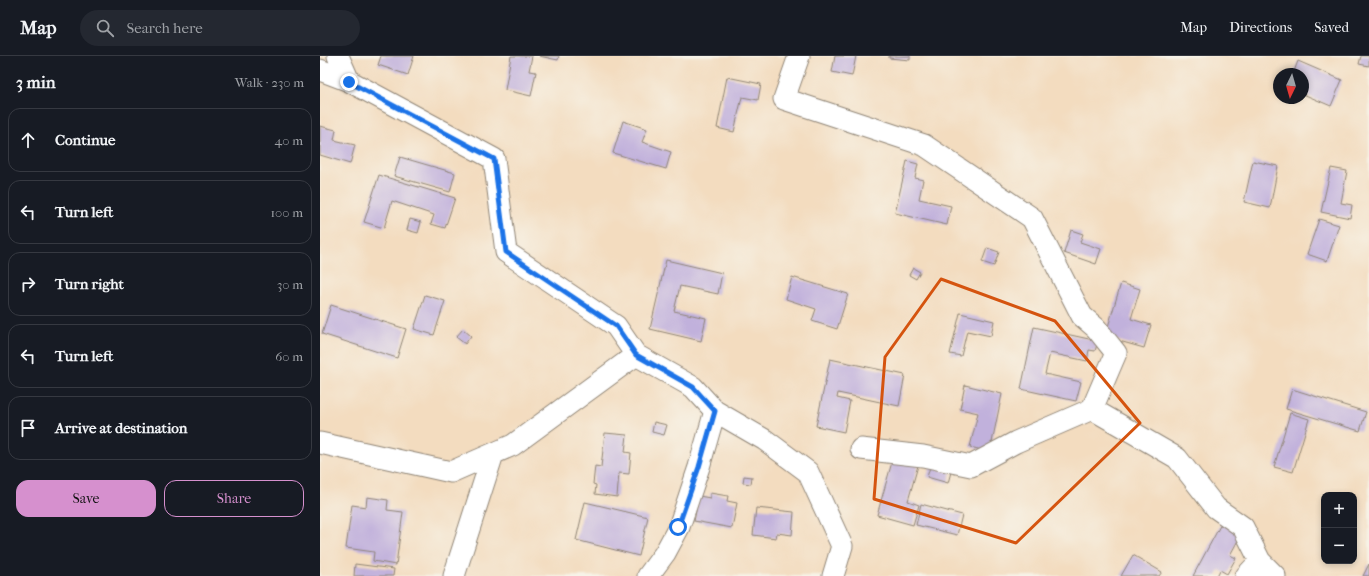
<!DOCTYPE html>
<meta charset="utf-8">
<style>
:root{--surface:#171b24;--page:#242831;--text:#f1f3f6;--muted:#9ea1a6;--line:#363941;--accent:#d690ce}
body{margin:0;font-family:"IM FELL French Canon",serif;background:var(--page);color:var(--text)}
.controls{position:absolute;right:12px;bottom:12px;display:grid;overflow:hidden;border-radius:8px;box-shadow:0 2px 6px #0003}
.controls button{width:36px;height:36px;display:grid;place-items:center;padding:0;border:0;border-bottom:1px solid var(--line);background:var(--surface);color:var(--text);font:20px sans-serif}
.compass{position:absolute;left:953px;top:12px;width:36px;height:36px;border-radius:50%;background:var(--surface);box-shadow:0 2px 6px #0003;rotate:185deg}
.stop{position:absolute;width:12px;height:12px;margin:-9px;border:3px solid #1a73e8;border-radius:50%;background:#fff}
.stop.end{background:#1a73e8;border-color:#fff;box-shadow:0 1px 4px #0008}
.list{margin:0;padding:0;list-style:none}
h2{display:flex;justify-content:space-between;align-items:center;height:52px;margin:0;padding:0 16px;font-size:17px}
h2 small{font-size:13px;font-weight:400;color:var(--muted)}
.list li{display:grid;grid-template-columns:26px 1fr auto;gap:12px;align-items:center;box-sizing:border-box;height:64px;margin:0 8px 8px;padding:0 8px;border:1px solid var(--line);border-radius:12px}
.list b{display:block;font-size:15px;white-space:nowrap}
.list em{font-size:13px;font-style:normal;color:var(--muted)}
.actions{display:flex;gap:8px;padding:12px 16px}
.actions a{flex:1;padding:9px 0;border:1px solid var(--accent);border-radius:12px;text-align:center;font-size:14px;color:var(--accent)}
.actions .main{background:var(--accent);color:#111}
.icon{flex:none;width:22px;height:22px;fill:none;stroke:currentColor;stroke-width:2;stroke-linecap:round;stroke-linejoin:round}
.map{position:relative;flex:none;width:1049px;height:520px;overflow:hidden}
header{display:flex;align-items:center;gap:24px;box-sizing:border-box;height:56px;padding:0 20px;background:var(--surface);border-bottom:1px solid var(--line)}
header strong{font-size:19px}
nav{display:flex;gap:22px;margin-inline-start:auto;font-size:14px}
.search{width:280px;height:36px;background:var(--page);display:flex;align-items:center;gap:10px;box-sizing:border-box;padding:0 14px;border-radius:22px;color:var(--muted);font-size:15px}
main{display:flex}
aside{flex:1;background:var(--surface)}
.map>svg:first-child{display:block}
</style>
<header>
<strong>Map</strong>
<div class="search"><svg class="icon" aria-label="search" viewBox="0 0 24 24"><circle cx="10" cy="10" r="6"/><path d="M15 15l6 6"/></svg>Search here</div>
<nav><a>Map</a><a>Directions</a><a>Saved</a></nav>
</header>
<main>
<aside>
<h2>3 min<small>Walk · 230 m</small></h2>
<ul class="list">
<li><svg class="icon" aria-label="ahead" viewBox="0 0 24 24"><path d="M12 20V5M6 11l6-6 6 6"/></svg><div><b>Continue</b></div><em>40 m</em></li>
<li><svg class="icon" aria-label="left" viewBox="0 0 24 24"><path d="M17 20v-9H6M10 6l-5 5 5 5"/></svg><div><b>Turn left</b></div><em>100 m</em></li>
<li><svg class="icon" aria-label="right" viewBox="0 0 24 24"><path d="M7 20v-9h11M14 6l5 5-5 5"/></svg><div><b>Turn right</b></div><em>30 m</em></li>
<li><svg class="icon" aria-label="left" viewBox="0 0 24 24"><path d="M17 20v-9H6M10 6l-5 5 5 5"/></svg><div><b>Turn left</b></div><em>60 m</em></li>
<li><svg class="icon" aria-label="arrive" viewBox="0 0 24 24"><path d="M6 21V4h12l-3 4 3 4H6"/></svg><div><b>Arrive at destination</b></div></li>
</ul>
<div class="actions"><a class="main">Save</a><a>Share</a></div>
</aside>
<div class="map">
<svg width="1049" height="520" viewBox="0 0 1049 520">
<rect width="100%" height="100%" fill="#f7f3e8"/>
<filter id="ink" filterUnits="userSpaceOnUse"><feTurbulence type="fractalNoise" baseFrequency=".025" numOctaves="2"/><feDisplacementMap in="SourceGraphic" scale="8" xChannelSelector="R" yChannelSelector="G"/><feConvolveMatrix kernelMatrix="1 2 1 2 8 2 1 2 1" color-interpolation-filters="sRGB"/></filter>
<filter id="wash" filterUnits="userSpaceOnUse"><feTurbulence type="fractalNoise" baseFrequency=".012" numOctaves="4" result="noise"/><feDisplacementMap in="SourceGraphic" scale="16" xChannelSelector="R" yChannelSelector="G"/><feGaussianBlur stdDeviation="0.9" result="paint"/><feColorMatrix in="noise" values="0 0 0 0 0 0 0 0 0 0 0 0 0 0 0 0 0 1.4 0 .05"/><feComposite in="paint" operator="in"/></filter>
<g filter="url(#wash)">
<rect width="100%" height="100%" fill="#f3dcbf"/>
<g id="blocks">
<path fill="#c1b1dc" d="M61 0H94L88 19 58 9Z
M191 0H212L209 15 216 16 211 40 185 34Z
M219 0H239L238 4Z
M515 0H536L532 20 512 16Z
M569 0H590V4L569 2Z
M1041 0H1049V10L1039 8Z
M978 5 1022 24 1011 50 983 38V18H973Z
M407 21 441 28 438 44 422 41 414 76 397 72Z
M303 65 327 73 322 86 351 96 346 113 293 97Z
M0 70 16 74 14 84 35 89 30 108 0 99Z
M80 101 135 117 130 136 74 120Z
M587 105 598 108 595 122 603 124 599 143 631 150 627 169 575 157Z
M933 105 958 110 950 152 924 146Z
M1011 112 1027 115 1021 147 1032 149 1030 162 1001 156Z
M59 119 135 142 125 172 111 168 114 159 72 145 64 172 44 166Z
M90 163 101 166 98 177 87 174Z
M999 163 1019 169 1007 205 987 198Z
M751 174 763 178 760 186 781 193 776 208 744 197Z
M667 192 679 196 674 210 662 206Z
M346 204 402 217 398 238 360 230 354 255 386 262 381 285 330 273Z
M593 212 600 216 596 223 589 219Z
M472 221 528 238 517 273 492 265 496 253 466 243Z
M801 227 820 233 811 263 831 269 824 292 785 281Z
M105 239 125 245 114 279 94 273Z
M11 249 86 273 77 302 2 278Z
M640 257 674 265 671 280 647 275 641 300 630 298Z
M714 271 778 285 775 295 769 294 767 305 730 297 725 318 761 326 756 345 701 333Z
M143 273 151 280 145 288 136 281Z
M510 303 585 319 579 350 518 337 517 342 530 345 524 376 496 370Z
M645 329 682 338 670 396 650 391 658 357 640 353Z
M972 333 1046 356 1040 375 966 353Z
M970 357 989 363 973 416 954 411Z
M334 366 347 369 344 379 332 376Z
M285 377 307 379 305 396 311 397 309 418 299 417 297 441 275 438 276 429 273 428 275 410 281 411Z
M574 399 599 406 588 445 599 449 593 469 557 459Z
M610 411 631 416 628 427 607 421Z
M424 420 432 421 431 428 423 427Z
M390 437 408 440 407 445 417 447 412 472 374 465 379 440 390 442Z
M47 441 68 444 67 454 83 456 76 509 53 505 54 496 26 492 32 449 46 451Z
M265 446 328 461 319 500 256 484Z
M601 448 642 459 637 479 596 469Z
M436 452 474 456 472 479 457 477 456 482 433 479Z
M902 466 922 477 910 499 916 502 907 518 900 514 897 520H873Z
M813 499 842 516 839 520H801Z
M35 508 74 513 73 520H34Z
M1049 508V520H1043Z"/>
</g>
</g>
<g filter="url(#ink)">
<use href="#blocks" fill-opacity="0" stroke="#8f8475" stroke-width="1"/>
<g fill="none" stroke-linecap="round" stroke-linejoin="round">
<defs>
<path id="minor" d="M18 0 29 25
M479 0 464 43 604 89 712 162 762 260 776 272 796 297 772 353 696 386 651 410 603 400 541 393
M0 14 29 25 174 103 186 196 296 270 316 299 373 331 395 355 445 384 488 416 522 490 513 520
M772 353 857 402 896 452 923 471 940 505 955 520
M0 387 131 416 193 389 316 299
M134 520 173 398
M328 520 345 497 359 471 379 411 395 355
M926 520 940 505"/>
</defs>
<use href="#minor" stroke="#8f8475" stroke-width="23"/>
<use href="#minor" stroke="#fff" stroke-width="21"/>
</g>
</g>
<g fill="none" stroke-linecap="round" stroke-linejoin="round" filter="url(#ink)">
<path stroke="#1a73e8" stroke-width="5" d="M29 26 174 103 186 196 296 270 316 299 373 331 395 355 379 411 358 471"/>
</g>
<path fill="none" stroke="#d5540f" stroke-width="3" stroke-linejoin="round" d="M621 223 735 265 820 367 696 487 554 443 565 301Z"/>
</svg>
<div class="controls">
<button>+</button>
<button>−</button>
</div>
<svg class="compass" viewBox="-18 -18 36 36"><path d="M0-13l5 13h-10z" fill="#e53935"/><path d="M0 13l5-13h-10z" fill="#9ea1a6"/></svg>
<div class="stop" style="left:358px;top:471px"></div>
<div class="stop end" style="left:29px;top:26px"></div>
</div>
</main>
